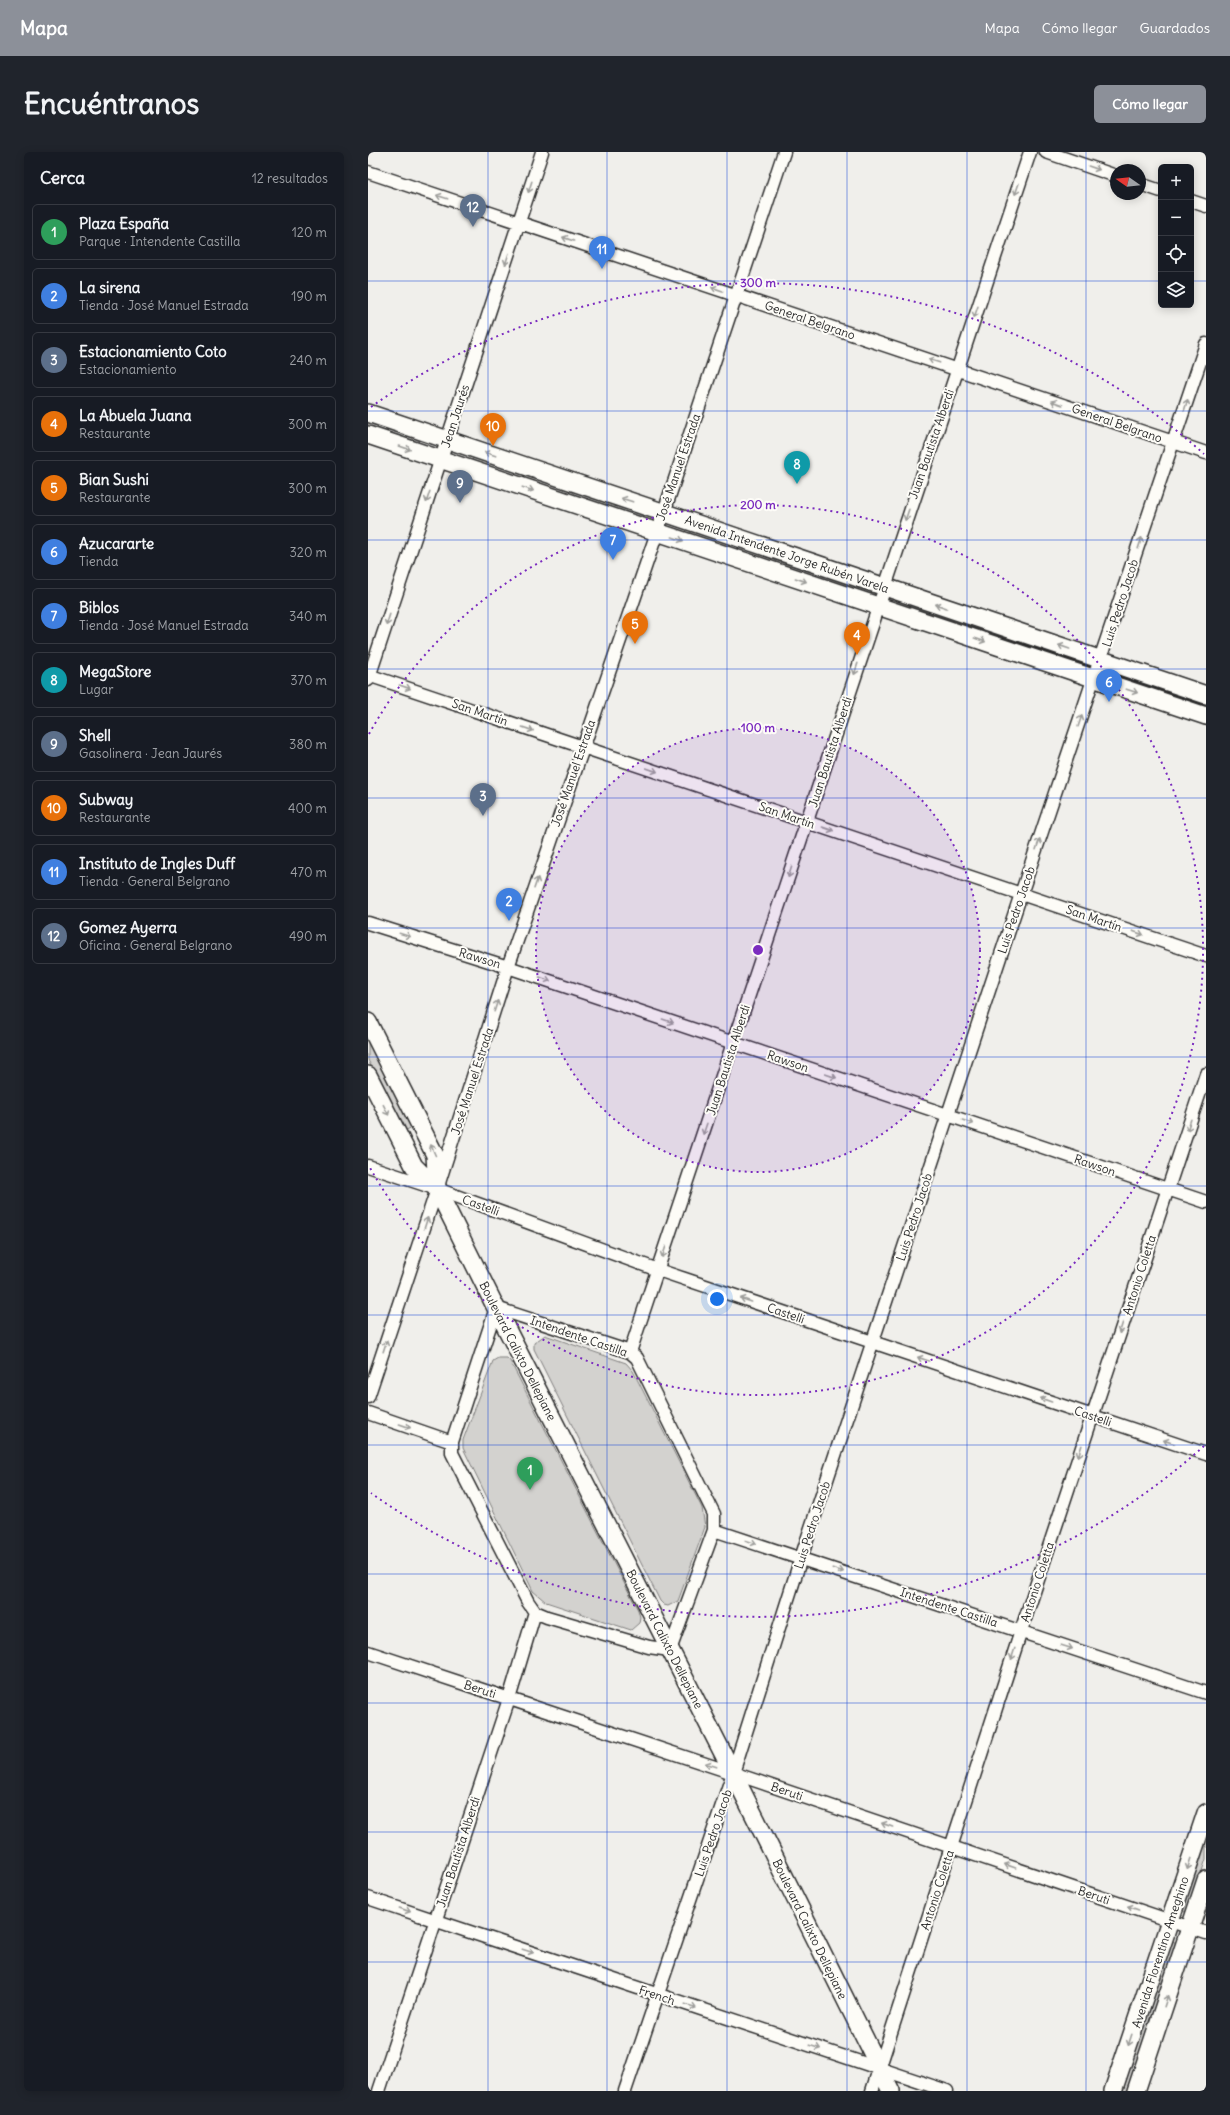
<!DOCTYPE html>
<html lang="es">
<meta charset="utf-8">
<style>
:root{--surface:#171b24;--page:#20242c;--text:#f1f3f6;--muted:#9ea1a6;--line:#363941;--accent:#8c9099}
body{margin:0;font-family:Delius,sans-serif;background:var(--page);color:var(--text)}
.controls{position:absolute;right:12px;top:12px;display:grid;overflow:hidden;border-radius:6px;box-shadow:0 2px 10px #0003}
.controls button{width:36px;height:36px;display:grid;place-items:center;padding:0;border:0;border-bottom:1px solid var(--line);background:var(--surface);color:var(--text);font:20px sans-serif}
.compass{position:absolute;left:742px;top:12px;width:36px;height:36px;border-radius:50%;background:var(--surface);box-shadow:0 2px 10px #0003;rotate:284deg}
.you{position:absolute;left:349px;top:1147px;width:14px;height:14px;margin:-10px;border:3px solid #fff;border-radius:50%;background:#1a73e8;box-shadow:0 0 0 6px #1a73e833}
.badge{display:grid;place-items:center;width:26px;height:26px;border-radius:50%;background:var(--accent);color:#fff;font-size:13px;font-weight:700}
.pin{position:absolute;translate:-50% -33px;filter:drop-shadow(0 1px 2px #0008)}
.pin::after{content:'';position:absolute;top:21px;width:14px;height:12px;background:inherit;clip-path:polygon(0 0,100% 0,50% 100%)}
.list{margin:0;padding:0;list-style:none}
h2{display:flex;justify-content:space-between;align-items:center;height:52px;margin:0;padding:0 16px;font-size:17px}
h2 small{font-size:13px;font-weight:400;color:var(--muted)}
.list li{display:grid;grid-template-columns:26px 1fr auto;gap:12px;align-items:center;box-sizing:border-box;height:56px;margin:0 8px 8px;padding:0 8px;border:1px solid var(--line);border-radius:6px}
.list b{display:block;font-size:15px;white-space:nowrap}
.list p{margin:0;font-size:13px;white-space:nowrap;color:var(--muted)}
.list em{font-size:13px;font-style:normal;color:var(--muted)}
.icon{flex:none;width:22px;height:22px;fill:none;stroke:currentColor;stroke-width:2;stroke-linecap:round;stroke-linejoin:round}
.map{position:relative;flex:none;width:838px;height:1939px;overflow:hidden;border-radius:6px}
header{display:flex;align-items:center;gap:24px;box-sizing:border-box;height:56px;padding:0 20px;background:var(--accent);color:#fff}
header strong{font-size:19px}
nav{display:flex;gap:22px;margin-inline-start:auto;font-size:14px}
.intro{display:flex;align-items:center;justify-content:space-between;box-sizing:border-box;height:96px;padding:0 24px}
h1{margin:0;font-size:28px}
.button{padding:10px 18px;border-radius:6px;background:var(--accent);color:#fff;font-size:14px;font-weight:700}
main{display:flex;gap:24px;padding:0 24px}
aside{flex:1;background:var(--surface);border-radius:6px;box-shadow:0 2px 10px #0003}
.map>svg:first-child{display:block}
</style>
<header>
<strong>Mapa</strong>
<nav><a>Mapa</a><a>Cómo llegar</a><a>Guardados</a></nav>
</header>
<div class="intro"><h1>Encuéntranos</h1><a class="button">Cómo llegar</a></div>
<main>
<aside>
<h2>Cerca<small>12 resultados</small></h2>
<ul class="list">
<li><span class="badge" style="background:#2e9e5b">1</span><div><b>Plaza España</b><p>Parque · Intendente Castilla</p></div><em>120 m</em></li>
<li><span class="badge" style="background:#3f7fe0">2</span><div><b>La sirena</b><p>Tienda · José Manuel Estrada</p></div><em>190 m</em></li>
<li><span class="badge" style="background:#5c6f8a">3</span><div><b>Estacionamiento Coto</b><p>Estacionamiento</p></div><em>240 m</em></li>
<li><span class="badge" style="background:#e8710a">4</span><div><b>La Abuela Juana</b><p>Restaurante</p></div><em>300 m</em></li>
<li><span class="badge" style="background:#e8710a">5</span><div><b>Bian Sushi</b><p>Restaurante</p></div><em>300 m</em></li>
<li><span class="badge" style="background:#3f7fe0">6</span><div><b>Azucararte</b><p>Tienda</p></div><em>320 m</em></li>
<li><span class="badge" style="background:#3f7fe0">7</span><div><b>Biblos</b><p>Tienda · José Manuel Estrada</p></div><em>340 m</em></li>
<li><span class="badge" style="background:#0f9aa8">8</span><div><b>MegaStore</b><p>Lugar</p></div><em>370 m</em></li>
<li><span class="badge" style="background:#5c6f8a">9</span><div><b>Shell</b><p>Gasolinera · Jean Jaurés</p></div><em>380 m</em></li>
<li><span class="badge" style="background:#e8710a">10</span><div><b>Subway</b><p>Restaurante</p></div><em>400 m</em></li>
<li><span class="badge" style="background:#3f7fe0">11</span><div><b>Instituto de Ingles Duff</b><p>Tienda · General Belgrano</p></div><em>470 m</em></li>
<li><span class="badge" style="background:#5c6f8a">12</span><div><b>Gomez Ayerra</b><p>Oficina · General Belgrano</p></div><em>490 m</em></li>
</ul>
</aside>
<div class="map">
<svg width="838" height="1939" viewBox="0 0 838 1939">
<rect width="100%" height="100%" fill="#f0efeb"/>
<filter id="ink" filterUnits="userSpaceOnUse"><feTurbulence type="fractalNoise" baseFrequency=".025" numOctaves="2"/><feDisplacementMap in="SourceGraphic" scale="8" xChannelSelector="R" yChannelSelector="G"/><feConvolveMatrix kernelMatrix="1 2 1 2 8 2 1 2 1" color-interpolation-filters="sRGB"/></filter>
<g filter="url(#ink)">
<path fill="#d3d2cf" stroke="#7f7e7d" d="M0 269 49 286 51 291 49 293 0 277Z
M106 304 273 362V365L271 367 104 309Z
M323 377 490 434 491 437 489 439 322 382Z
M543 450 710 508V511L708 513 541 456Z
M760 523 838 549V557L761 530 758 525Z
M0 881 47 974 36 979 0 908Z
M177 1183 258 1211 265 1219 334 1356 337 1375 310 1449 300 1454 296 1453 292 1449 166 1197V1191Z
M130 1206H139L142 1209 270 1458 272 1465 271 1471 263 1478 178 1450 165 1439 95 1296V1288L125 1209Z
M838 1683V1707L821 1758 816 1760 814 1759Z
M804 1789 809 1791 761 1939H752Z"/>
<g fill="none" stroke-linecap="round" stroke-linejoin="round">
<defs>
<path id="minor" d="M678 0 748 24
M0 20 838 301
M772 32 793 39
M823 49 838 54
M0 523 838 804
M0 528 174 0
M0 771 140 815 838 1050
M0 1014 69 1037 290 1118 838 1302
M128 1156 262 1200 269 1206 346 1362V1378L302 1498 281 1495 179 1465 167 1460 160 1450 84 1301V1290Z
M262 1200C396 801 527 400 662 0
M0 1245 69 1037 140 815 296 360 416 0
M0 1261 84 1290
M346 1378 838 1541
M0 1500 365 1621 838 1781
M0 1746 579 1939
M11 1939 141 1547 167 1460
M257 1939 365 1621 433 1406 653 742 838 192
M504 1939 653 1479 838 922"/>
<path id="secondary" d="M0 261 838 543
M0 283 838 564
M0 870 67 1003 69 1037
M0 923 46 1014 69 1037 128 1156 365 1621 523 1939
M745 1939 838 1661
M768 1939 838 1728"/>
</defs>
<use href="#minor" stroke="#2b2b2b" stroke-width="15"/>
<use href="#secondary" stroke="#2b2b2b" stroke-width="20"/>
<use href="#minor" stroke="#fdfcf7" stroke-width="12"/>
<use href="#secondary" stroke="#fdfcf7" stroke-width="17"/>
</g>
<defs><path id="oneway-shaft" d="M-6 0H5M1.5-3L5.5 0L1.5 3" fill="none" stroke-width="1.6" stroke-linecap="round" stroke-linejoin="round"/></defs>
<g stroke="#9e9e9b">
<use href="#oneway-shaft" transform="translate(726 16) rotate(19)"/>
<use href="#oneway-shaft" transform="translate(162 35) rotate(108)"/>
<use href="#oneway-shaft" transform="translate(649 37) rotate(109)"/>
<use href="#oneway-shaft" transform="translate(74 45) rotate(-162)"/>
<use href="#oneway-shaft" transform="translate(200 87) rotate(-161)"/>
<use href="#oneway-shaft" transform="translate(139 107) rotate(108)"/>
<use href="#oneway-shaft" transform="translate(349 137) rotate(-161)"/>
<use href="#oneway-shaft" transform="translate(608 160) rotate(109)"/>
<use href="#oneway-shaft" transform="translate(566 209) rotate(-162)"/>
<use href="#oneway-shaft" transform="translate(689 251) rotate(-161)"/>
<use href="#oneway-shaft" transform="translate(818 253) rotate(-72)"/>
<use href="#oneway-shaft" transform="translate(37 296) rotate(19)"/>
<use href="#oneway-shaft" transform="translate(122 302) rotate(-162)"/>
<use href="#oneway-shaft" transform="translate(160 337) rotate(18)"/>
<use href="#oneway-shaft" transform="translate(60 345) rotate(108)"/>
<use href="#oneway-shaft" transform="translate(259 348) rotate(-162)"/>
<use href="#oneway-shaft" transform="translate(539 363) rotate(109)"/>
<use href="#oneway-shaft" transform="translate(310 387) rotate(19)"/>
<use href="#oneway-shaft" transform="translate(772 391) rotate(-72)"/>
<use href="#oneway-shaft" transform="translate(433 428) rotate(19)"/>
<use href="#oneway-shaft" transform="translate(573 454) rotate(-161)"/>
<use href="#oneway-shaft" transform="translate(20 468) rotate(108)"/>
<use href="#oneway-shaft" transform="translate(612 488) rotate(19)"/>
<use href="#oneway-shaft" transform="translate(696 495) rotate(-161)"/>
<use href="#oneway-shaft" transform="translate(488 517) rotate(108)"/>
<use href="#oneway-shaft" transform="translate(37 535) rotate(19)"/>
<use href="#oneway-shaft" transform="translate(764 539) rotate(18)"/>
<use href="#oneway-shaft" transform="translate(712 569) rotate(-71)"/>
<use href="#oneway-shaft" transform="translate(160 577) rotate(19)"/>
<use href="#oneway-shaft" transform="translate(284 618) rotate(19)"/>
<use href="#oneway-shaft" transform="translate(460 677) rotate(19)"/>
<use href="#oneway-shaft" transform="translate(670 692) rotate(-71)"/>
<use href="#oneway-shaft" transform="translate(422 720) rotate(108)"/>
<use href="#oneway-shaft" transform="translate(168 731) rotate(-71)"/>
<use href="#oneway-shaft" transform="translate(770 781) rotate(19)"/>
<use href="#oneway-shaft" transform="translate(37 783) rotate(17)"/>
<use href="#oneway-shaft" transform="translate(177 827) rotate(19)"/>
<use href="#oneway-shaft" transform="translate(128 854) rotate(-72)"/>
<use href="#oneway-shaft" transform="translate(300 869) rotate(19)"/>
<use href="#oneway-shaft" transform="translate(463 924) rotate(19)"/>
<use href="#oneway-shaft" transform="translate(18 958) rotate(63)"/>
<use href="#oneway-shaft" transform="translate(600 970) rotate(19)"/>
<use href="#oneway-shaft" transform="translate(821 973) rotate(109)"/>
<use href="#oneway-shaft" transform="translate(337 977) rotate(109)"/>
<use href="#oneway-shaft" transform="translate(65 998) rotate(-114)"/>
<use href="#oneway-shaft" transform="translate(58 1071) rotate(-72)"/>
<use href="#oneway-shaft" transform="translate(296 1100) rotate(109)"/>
<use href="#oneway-shaft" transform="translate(378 1148) rotate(-161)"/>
<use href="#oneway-shaft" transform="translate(753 1176) rotate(108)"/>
<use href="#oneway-shaft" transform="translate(17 1194) rotate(-72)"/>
<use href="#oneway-shaft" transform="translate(555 1207) rotate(-161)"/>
<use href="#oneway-shaft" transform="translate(678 1248) rotate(-161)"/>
<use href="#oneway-shaft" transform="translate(37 1274) rotate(19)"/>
<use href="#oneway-shaft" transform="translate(801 1290) rotate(-161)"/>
<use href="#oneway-shaft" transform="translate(712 1299) rotate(108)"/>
<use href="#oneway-shaft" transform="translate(383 1390) rotate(18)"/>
<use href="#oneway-shaft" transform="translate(470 1418) rotate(18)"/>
<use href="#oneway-shaft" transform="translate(699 1495) rotate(18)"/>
<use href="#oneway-shaft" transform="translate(645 1502) rotate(108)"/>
<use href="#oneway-shaft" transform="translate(343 1613) rotate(-162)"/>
<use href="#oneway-shaft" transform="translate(519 1673) rotate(-161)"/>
<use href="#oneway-shaft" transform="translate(821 1712) rotate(108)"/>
<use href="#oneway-shaft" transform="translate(642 1714) rotate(-161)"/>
<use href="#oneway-shaft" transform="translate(765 1756) rotate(-161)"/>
<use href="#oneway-shaft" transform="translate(37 1758) rotate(19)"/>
<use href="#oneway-shaft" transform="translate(160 1799) rotate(18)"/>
<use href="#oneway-shaft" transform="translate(798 1849) rotate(-72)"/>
<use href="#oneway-shaft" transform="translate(323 1854) rotate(18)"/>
<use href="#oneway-shaft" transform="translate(762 1888) rotate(108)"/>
<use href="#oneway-shaft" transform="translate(447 1895) rotate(18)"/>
</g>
</g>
<path fill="none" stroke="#1d4ed8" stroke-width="1" stroke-opacity="0.55" d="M120 0V1939M239 0V1939M359 0V1939M479 0V1939M599 0V1939M718 0V1939M0 129H793M823 129H838M0 259H838M0 388H838M0 517H838M0 646H838M0 776H838M0 905H838M0 1034H838M0 1163H838M0 1293H838M0 1422H838M0 1551H838M0 1680H838M0 1810H838"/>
<circle cx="390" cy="798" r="222" fill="#7b2cbf" fill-opacity=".12"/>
<g fill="none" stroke="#7b2cbf" stroke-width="2" stroke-dasharray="2 4">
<circle cx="390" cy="798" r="222"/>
<path d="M1 582A445 445 0 1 1 1 1014"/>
<path d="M836 1294A667 667 0 0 1 3 1341M3 255A667 667 0 0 1 836 302"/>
</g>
<g text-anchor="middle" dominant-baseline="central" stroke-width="4" stroke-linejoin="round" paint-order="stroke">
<g font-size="12" fill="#2b2b2b" stroke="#fdfcf7">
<text transform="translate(442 168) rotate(19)">General Belgrano</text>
<text transform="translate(87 264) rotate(-72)">Jean Jaurés</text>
<text transform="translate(749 271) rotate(19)">General Belgrano</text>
<text transform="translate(563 292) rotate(-71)">Juan Bautista Alberdi</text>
<text transform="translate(310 315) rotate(-71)">José Manuel Estrada</text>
<text transform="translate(419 402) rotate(19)">Avenida Intendente Jorge Rubén Varela</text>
<text transform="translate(752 451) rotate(-72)">Luis Pedro Jacob</text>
<text transform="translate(112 560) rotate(19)">San Martín</text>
<text transform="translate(462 600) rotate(-72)">Juan Bautista Alberdi</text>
<text transform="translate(205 621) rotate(-71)">José Manuel Estrada</text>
<text transform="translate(419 663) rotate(19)">San Martín</text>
<text transform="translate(648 758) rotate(-71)">Luis Pedro Jacob</text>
<text transform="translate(726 766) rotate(19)">San Martín</text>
<text transform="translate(112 806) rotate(17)">Rawson</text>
<text transform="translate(360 908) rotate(-72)">Juan Bautista Alberdi</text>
<text transform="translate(420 909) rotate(19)">Rawson</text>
<text transform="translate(104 929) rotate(-72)">José Manuel Estrada</text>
<text transform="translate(727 1013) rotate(19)">Rawson</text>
<text transform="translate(113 1053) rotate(20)">Castelli</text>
<text transform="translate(546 1065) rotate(-72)">Luis Pedro Jacob</text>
<text transform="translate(771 1123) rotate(-72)">Antonio Coletta</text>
<text transform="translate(418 1161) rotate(19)">Castelli</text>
<text transform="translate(211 1184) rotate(19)">Intendente Castilla</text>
<text transform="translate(150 1199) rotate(63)">Boulevard Calixto Dellepiane</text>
<text transform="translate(725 1264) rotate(19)">Castelli</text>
<text transform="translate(444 1373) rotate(-72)">Luis Pedro Jacob</text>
<text transform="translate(669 1430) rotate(-72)">Antonio Coletta</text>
<text transform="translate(581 1455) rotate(18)">Intendente Castilla</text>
<text transform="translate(297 1487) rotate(63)">Boulevard Calixto Dellepiane</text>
<text transform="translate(112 1537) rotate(18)">Beruti</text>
<text transform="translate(419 1639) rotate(19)">Beruti</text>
<text transform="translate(345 1681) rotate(-71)">Luis Pedro Jacob</text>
<text transform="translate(90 1700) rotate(-72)">Juan Bautista Alberdi</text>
<text transform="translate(569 1738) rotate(-72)">Antonio Coletta</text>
<text transform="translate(726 1743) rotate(19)">Beruti</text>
<text transform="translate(442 1777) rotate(64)">Boulevard Calixto Dellepiane</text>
<text transform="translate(792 1800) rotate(-72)">Avenida Florentino Ameghino</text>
<text transform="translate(289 1843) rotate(18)">French</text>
</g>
</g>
<circle cx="390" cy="798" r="6" fill="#7b2cbf" stroke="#fdfcf7" stroke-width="2"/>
<g font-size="12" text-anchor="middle" font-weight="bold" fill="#7b2cbf" stroke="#fdfcf7" stroke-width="4" stroke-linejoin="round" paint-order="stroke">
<text x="390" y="135">300 m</text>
<text x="390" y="357">200 m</text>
<text x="390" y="580">100 m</text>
</g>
</svg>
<div class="controls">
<button>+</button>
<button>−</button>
<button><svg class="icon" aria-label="locate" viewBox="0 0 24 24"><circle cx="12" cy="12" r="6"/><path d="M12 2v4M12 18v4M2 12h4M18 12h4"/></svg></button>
<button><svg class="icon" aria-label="layers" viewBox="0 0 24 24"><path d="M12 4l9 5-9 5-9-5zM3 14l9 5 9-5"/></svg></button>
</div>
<svg class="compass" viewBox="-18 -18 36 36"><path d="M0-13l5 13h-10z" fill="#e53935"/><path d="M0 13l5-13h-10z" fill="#9ea1a6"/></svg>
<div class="you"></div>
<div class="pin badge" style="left:162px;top:1338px;background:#2e9e5b">1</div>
<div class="pin badge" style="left:141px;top:769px;background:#3f7fe0">2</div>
<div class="pin badge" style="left:115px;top:664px;background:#5c6f8a">3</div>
<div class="pin badge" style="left:489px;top:503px;background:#e8710a">4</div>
<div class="pin badge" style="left:267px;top:492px;background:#e8710a">5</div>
<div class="pin badge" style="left:741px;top:550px;background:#3f7fe0">6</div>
<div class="pin badge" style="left:245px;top:408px;background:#3f7fe0">7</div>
<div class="pin badge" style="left:429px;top:332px;background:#0f9aa8">8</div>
<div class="pin badge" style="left:92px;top:351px;background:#5c6f8a">9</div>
<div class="pin badge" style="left:125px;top:294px;background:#e8710a">10</div>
<div class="pin badge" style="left:234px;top:117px;background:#3f7fe0">11</div>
<div class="pin badge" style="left:105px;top:75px;background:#5c6f8a">12</div>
</div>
</main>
